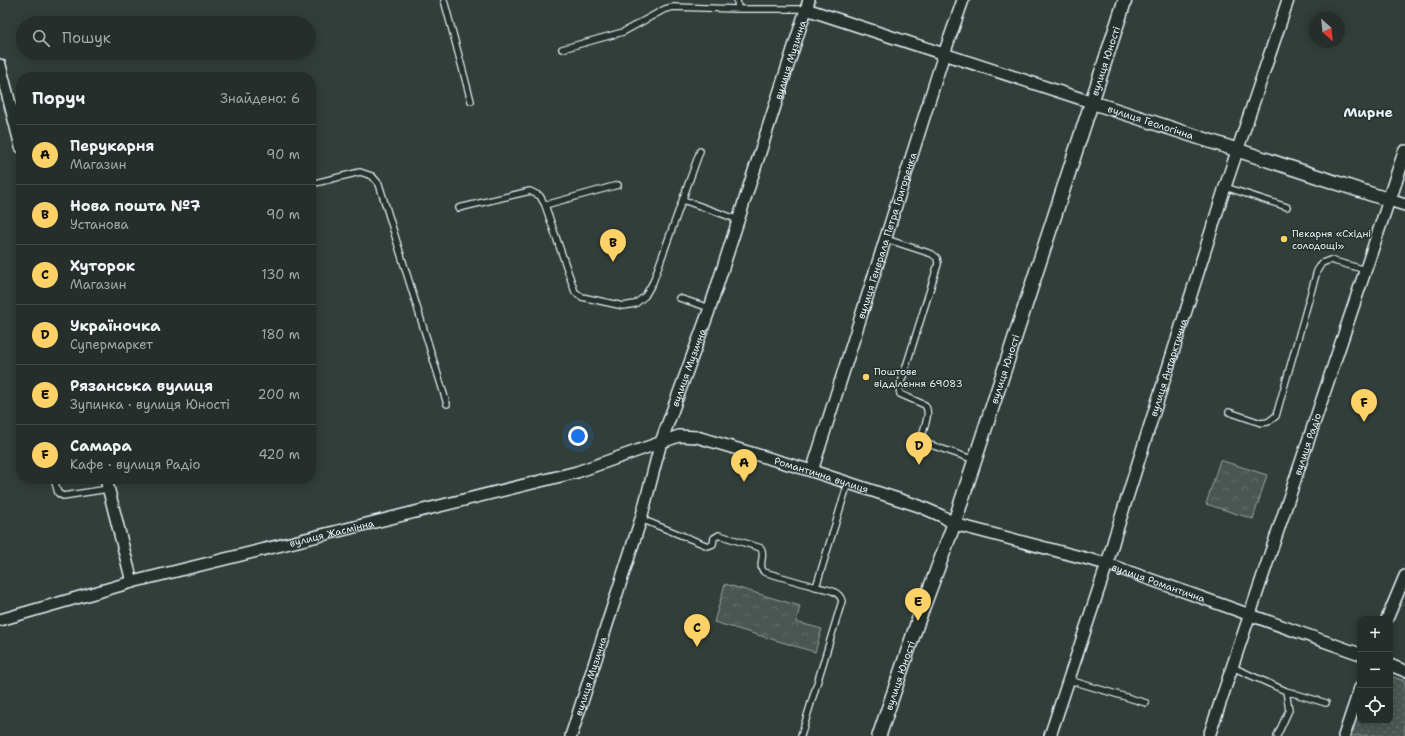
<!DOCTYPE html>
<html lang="uk">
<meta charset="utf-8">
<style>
:root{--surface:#262e2b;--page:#323a37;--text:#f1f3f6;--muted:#a4a8a9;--line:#424a47;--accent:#ffd166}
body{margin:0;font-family:"Shantell Sans",sans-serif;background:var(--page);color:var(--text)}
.controls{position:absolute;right:12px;bottom:12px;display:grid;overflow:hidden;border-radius:8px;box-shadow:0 2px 10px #0003}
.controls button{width:36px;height:36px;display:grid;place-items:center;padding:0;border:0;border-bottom:1px solid var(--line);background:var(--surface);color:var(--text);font:20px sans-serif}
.compass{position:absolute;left:1309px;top:12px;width:36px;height:36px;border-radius:50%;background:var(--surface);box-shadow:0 2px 10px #0003;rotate:153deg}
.you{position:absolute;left:578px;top:436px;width:14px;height:14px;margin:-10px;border:3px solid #fff;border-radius:50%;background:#1a73e8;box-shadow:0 0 0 6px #1a73e833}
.badge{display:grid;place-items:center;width:26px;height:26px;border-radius:50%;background:var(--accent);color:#111;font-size:13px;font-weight:700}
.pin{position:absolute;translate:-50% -33px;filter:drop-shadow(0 1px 2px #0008)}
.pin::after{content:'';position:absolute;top:21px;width:14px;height:12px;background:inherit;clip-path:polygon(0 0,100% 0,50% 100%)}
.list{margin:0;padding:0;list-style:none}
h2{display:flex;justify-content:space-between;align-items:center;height:52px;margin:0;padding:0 16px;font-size:17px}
h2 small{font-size:13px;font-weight:400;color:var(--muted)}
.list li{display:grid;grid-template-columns:26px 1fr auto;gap:12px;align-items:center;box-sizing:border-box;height:60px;padding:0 16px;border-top:1px solid var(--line)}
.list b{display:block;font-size:15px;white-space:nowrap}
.list p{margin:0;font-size:13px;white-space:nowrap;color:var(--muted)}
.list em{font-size:13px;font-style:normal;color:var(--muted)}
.icon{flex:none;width:22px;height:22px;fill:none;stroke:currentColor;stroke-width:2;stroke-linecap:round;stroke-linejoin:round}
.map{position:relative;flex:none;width:1405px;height:736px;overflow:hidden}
.search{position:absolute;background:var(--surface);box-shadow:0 2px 10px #0003;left:16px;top:16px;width:300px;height:44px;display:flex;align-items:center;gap:10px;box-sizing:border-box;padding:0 14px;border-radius:22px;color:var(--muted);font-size:15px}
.panel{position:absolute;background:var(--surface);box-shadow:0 2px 10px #0003;left:16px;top:72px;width:300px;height:412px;border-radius:16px}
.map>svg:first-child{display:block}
</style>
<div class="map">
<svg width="1405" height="736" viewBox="0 0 1405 736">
<defs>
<pattern id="grass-dots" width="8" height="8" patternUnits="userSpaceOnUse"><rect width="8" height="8" fill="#495651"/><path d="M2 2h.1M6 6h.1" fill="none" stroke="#636f6b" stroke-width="1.8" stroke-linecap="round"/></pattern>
<pattern id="forest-crowns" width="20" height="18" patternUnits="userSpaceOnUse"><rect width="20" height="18" fill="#495651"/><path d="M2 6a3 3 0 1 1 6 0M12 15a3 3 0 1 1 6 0" fill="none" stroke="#636f6b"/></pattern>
</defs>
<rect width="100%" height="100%" fill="#323e39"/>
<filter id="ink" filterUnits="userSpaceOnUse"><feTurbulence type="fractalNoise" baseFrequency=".025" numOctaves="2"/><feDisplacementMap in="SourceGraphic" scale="8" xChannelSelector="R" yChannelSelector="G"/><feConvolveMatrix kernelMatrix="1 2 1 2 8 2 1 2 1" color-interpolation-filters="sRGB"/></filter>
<g filter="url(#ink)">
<path fill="url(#grass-dots)" stroke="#98a4a4" d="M1390 676 1405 681V736H1350L1360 705V721H1390Z"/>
<path fill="url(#forest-crowns)" stroke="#98a4a4" d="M1220 460 1267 475 1253 519 1206 504Z
M725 584 800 606 796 622 822 629 815 652 714 622Z"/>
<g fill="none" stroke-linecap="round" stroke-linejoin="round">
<defs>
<path id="service" d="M444 0 471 101
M737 0 738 9
M562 49 623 32 665 9 673 7 738 9H806
M12 110 21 108
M311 184 360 172 372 176 379 184 447 404
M1225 187 1287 207
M683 200 739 220
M545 205 618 185
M459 208 530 191 540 196 545 205 575 292 582 297 623 306 635 304 645 296 653 282 700 151
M886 239 932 254 937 258 938 264 899 389 900 394 925 405C931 413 924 427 922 436V440L925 443 975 460
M679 298 710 308
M1229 412 1261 423 1268 422 1276 416 1317 271 1322 263 1330 260 1366 270
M54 479 58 493 63 496 108 489
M641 519 708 546 713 544 714 538 719 535 761 548C766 556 757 565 764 572L816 587
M1232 667 1286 691 1289 710 1277 736
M1069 680 1146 703
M1286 691 1326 703
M801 736 842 601C839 590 826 589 816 587L848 483"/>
<g id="minor">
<path d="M806 9 1091 102"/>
<path d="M0 65 21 147"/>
<path id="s1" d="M812 471 944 54 963 0"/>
<path d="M106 479 132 582"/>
<path d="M1387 619 1405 576"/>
<path id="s2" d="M0 620 132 582 577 472 679 436 697 437 812 471 919 506 942 516 954 524 1107 564 1360 654"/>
<path d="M1390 665 1405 671"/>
<path id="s3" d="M571 736 641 519 661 442 710 308 809 0"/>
<path id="s4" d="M1050 736 1107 564 1115 536 1225 187 1288 0"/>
<path id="s5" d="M1209 736 1389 200 1405 205"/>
<path d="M1344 736 1360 688"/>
</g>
<g id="tertiary">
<path id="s6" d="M1091 102 1389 200 1405 152"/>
<path id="s7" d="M879 736 918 621 954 524 1125 0"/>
</g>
</defs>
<use href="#service" stroke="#e8f1f8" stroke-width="8"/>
<use href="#minor" stroke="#e8f1f8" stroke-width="14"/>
<use href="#tertiary" stroke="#e8f1f8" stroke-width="16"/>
<use href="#service" stroke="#26332d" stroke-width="5.5"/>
<use href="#minor" stroke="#26332d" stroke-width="11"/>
<use href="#tertiary" stroke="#26332d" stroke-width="13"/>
</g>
</g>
<g fill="#ffd166" stroke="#26332d" stroke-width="1.5">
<circle cx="1284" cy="239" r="4"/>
<circle cx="866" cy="377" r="4"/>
</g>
<g text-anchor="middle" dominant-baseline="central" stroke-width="3" stroke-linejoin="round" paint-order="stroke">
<g font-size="10" fill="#e8f1f8" stroke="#26332d">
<text stroke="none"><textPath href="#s3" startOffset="711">вулиця Музична</textPath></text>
<text stroke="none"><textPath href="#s7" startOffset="712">вулиця Юності</textPath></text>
<text stroke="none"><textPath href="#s6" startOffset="63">вулиця Геологічна</textPath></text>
<text stroke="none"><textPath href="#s1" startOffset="247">вулиця Генерала Петра Григоренка</textPath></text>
<text stroke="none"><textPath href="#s3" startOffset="387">вулиця Музична</textPath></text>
<text stroke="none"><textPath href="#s4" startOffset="387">вулиця Антарктична</textPath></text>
<text stroke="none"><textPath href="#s7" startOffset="388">вулиця Юності</textPath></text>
<text stroke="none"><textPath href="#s5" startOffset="308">вулиця Радіо</textPath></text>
<text stroke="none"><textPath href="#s2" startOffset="852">Романтична вулиця</textPath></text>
<text stroke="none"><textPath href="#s2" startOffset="343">вулиця Жасмінна</textPath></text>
<text stroke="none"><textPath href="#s2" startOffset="1207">вулиця Романтична</textPath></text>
<text stroke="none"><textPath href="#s7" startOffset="64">вулиця Юності</textPath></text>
<text stroke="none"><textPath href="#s3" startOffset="63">вулиця Музична</textPath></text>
</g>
<g font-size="10" fill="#e8f1f8" stroke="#26332d" text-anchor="start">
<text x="1292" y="233">Пекарня «Східні<tspan x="1292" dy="12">солодощі»</tspan></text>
<text x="874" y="371">Поштове<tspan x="874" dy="12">відділення 69083</tspan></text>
</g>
<g font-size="14" font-weight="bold" fill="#e8f1f8" stroke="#26332d">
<text x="1368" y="112">Мирне</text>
</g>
</g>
</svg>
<div class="controls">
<button>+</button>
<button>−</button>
<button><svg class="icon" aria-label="locate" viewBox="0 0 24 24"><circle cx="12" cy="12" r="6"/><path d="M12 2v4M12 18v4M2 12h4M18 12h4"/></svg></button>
</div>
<svg class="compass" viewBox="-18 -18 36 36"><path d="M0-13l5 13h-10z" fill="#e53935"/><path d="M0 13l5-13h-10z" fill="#a4a8a9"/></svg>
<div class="you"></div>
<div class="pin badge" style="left:744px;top:482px">A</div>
<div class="pin badge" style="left:613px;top:262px">B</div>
<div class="pin badge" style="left:697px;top:647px">C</div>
<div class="pin badge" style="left:919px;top:465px">D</div>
<div class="pin badge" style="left:918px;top:621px">E</div>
<div class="pin badge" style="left:1364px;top:422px">F</div>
<div class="search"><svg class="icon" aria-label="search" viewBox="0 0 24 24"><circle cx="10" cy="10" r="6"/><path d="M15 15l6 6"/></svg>Пошук</div>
<section class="panel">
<h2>Поруч<small>Знайдено: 6</small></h2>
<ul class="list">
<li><span class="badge">A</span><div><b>Перукарня</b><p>Магазин</p></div><em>90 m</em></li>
<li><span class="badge">B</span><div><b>Нова пошта №7</b><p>Установа</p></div><em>90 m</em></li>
<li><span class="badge">C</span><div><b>Хуторок</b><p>Магазин</p></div><em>130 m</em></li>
<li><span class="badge">D</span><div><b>Україночка</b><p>Супермаркет</p></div><em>180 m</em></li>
<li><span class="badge">E</span><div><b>Рязанська вулиця</b><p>Зупинка · вулиця Юності</p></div><em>200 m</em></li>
<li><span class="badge">F</span><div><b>Самара</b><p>Кафе · вулиця Радіо</p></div><em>420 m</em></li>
</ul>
</section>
</div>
